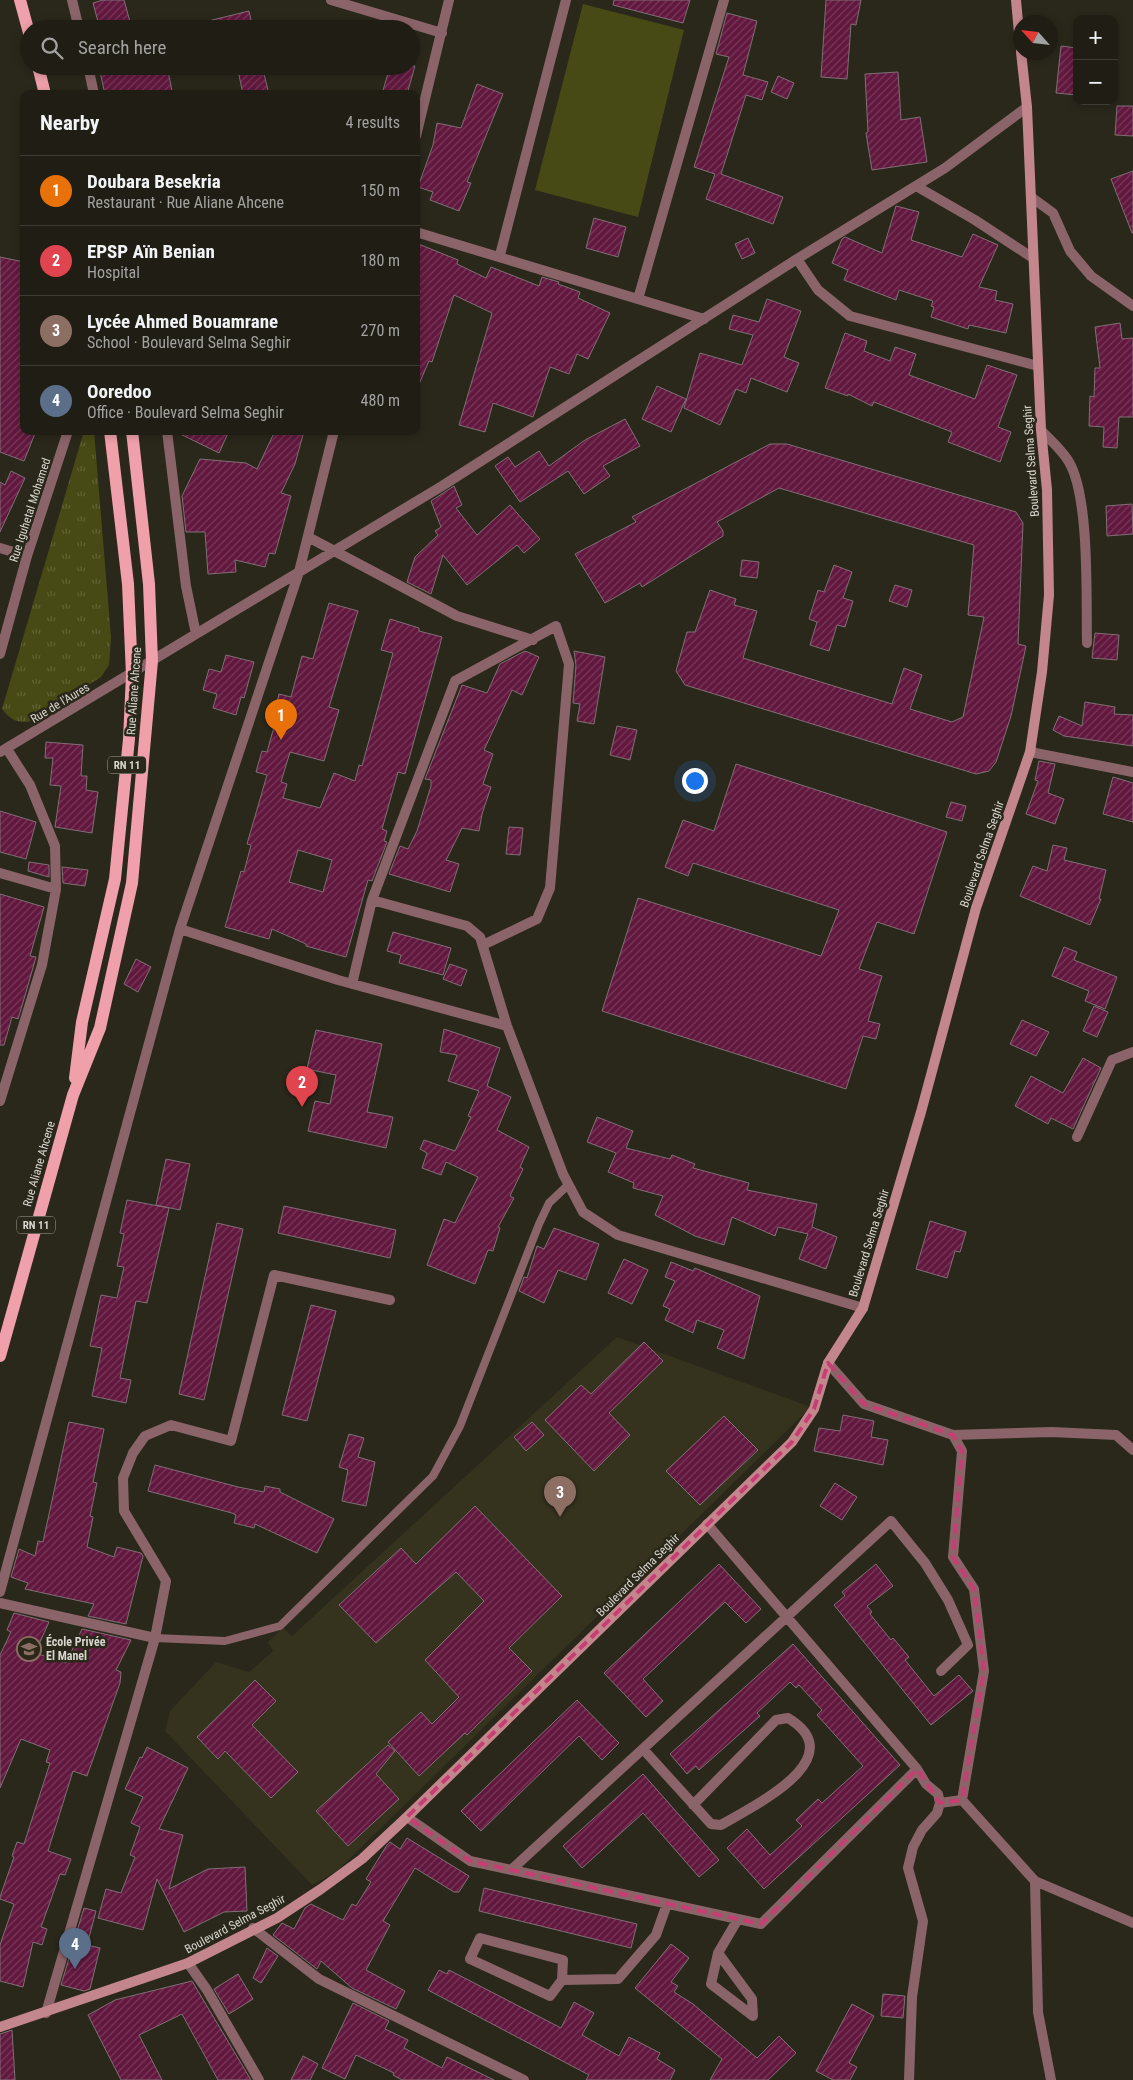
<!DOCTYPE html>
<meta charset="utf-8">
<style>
:root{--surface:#201e14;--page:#2d2b22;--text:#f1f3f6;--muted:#a2a2a0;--line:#3d3c34;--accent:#bca0f2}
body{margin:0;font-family:"Roboto Condensed",sans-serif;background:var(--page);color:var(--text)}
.controls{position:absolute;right:15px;top:15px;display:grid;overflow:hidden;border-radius:10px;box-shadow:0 2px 8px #0003}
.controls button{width:45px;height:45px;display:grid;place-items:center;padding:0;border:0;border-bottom:1px solid var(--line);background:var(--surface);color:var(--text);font:25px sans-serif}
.compass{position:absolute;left:1013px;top:15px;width:45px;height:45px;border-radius:50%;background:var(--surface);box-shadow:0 2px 8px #0003;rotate:297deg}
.you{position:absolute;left:694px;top:780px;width:18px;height:18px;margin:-12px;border:4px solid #fff;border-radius:50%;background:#1a73e8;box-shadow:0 0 0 8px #1a73e833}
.badge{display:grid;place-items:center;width:32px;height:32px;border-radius:50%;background:var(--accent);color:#fff;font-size:16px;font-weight:700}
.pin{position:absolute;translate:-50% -41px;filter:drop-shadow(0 1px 2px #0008)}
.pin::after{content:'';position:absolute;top:26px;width:18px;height:15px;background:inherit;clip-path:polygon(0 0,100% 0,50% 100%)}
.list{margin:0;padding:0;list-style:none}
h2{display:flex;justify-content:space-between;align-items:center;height:65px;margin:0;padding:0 20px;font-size:21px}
h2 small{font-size:16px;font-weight:400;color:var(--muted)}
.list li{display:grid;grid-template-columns:32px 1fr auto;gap:15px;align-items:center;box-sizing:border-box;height:70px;padding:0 20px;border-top:1px solid var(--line)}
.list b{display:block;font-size:19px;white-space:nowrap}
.list p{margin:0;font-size:16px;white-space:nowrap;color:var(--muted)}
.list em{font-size:16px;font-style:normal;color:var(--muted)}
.icon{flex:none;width:28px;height:28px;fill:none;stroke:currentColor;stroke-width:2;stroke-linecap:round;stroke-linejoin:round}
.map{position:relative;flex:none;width:1133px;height:2080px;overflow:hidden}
.search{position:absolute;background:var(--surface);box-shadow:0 2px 8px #0003;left:20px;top:20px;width:400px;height:55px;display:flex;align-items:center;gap:12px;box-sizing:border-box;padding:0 18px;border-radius:28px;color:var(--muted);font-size:19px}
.panel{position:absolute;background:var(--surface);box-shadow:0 2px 8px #0003;left:20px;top:90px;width:400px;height:345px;border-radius:10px}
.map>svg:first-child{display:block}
</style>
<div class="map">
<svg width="1133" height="2080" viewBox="0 0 1133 2080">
<defs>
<pattern id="grass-tufts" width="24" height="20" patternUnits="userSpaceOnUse" patternTransform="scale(1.25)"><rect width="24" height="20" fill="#474a14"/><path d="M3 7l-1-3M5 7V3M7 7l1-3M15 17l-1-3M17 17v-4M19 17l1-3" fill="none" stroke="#616335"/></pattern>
<pattern id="building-hatch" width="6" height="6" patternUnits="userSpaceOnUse" patternTransform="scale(1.25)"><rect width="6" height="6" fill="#62183e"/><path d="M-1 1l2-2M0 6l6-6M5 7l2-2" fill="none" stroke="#783959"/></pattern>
</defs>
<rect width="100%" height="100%" fill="#2a281b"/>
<path fill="#35321e" d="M617 1337 811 1407 336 1872 312 1885 165 1731 170 1711 216 1662 249 1672 273 1651 268 1642 283 1628 292 1636Z"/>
<path fill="url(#grass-tufts)" d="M84 431H94L111 637 109 665 101 677 31 721C17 724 10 719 2 709Z"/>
<path fill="#474a14" d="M583 4 684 30 638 217 535 190Z"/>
<path fill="url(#building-hatch)" stroke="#806f76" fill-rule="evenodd" d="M103 0H124L132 29H100L93 3Z
M614 0H690L683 23 613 5Z
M826 0H861L856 25 851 24 847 79 821 77Z
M249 11 253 29H201L200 23Z
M727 13 757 21 743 75 768 82 762 100 746 95 721 174 783 197 773 224 706 199 715 174 694 167 729 57 716 54Z
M1061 46 1077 48V95L1056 93Z
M127 66H167L172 91 161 94H105L100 72Z
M237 66H262L269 94H243Z
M390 66H415L407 94H382Z
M898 72 901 120 920 117 927 162 872 170 866 133 868 132 865 74Z
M778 76 794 83 787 99 771 92Z
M477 84 503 94 467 182 471 183 459 211 430 200 433 192 418 187 433 145 437 123 461 128Z
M1117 106H1133V136L1115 135Z
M1133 171V233H1132L1111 179Z
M896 206 919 212 911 240 962 257 973 234 998 245 979 287 997 291 995 300 1013 304 1006 333 969 325 968 329 931 317 934 307 931 306 933 301 899 290 896 300 844 280 848 270 832 263 842 239 845 237 882 253Z
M594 218 626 227 618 257 586 248Z
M748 238 755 253 742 259 735 244Z
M416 243 458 260 457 264 486 278 491 267 539 286 542 277 559 282 558 284 580 292 578 298 610 313 588 359 577 354 569 374 550 367 533 417 493 403 485 432 459 425 492 313 454 295 432 362 429 361 416 391Z
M0 257 24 262V431H36L24 461 0 452Z
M767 299 801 311 784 357 799 363 787 392 751 378 746 393 736 389 720 425 684 408 700 353 742 365 753 335 729 329 733 315 759 322Z
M1120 323 1122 339 1133 338V417H1119L1117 448 1103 447 1104 427 1089 426 1090 396 1094 397 1095 368H1100L1095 327Z
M845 333 867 341 864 351 890 361 895 347 916 354 909 375 975 399 987 365 1017 375 998 427 1011 432 1000 462 948 442 952 432 874 402 872 406 848 394V396L825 388Z
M657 386 686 399 671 432 642 419Z
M625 419 640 446 603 466 610 476 584 494 568 471 520 502 495 466 508 457 515 467 539 451 549 466 585 440Z
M174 431H229L219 453Z
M275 431H304L295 464 281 493 291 496 275 554 269 553 265 567 235 560 236 572 208 574 205 532H186L182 496 200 459 246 463 257 469Z
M770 444H787L1016 512 1023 523 1018 644 1026 646 1011 716 996 762 989 771 976 774 685 685 676 671 687 632H695L710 590 736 599 734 605 757 611 743 658 892 704 904 668 922 675 910 709 952 722 963 717 984 617 968 615 974 545 779 488 717 522 723 531V536L642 587 640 583 605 603 575 554 636 522 632 517Z
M11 471 25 478 0 532V482L5 485Z
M454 486 462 505 456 508 477 535 510 505 540 539 524 553 517 545 467 585 443 555 431 594 407 582 415 557 438 535 435 531 441 527 431 501Z
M1132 504 1133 534 1107 536 1106 506Z
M742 560 759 562 757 578 740 576Z
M834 565 852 572 843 598 853 601 845 627 837 625 829 651 810 645 817 622 809 619 818 590 824 592Z
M895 585 912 590 907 607 889 601Z
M329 603 358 611 329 707 339 710 324 761 290 752 281 782 287 784 283 798 320 808 334 773 355 781 359 765 362 766 393 653 381 650 390 619 419 628V631L442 637 405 774 398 772 382 829 387 831 384 841 387 842 372 881 368 880 346 957 306 946V944L272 929 269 939 225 927 241 871 244 872 251 845 247 844 267 775 256 772 262 751 267 752 277 716 274 715 279 694 291 697 302 656 313 659ZM298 850 332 860 323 892 289 882Z
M1095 633 1119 635 1117 660 1092 658Z
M525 651 539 657 522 695 512 690 484 750 493 754 483 784 491 787 482 814 479 831 462 828 446 860 459 864 450 892 389 874 400 846 408 849 417 831 431 786V780L425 779 462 685 487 693 500 664Z
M574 651 605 657 594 724 577 721 580 704 573 703 576 665Z
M226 655 254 662 244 698 241 697 236 715 213 708 217 694 203 690 209 669 221 672Z
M1085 702 1115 707 1114 714 1133 715V746L1064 736 1053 730 1059 716 1082 726Z
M617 726 637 730 630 760 610 755Z
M46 742 83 745 81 776H87L86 790 98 792 92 833 55 827 61 786 50 785 53 758H45Z
M1039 761 1055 764 1048 793 1064 799 1055 824 1026 814 1038 781 1035 780Z
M736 764 947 832 914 934 877 922 859 969 882 976 868 1021 880 1024 876 1039 863 1036 846 1089 602 1011 638 898 821 956 839 910 693 863 688 876 665 867 683 820 714 831Z
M1113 777 1133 783V822L1103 814Z
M951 802 966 806 962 821 946 817Z
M0 811 36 822 26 859 0 852Z
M509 827 523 828 520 855 506 854Z
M1053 845 1067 848 1064 860 1106 870 1099 899H1101L1090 925 1020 896 1033 866 1047 871Z
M29 862 49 865V877L28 871Z
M62 867 88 870 85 886 63 883Z
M0 894 44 907 30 956 36 957 24 999 18 1019 12 1017 4 1045H0Z
M393 932 451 948 443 975 399 963 401 955 387 951Z
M1064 947 1077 952 1074 960 1117 977 1105 1009 1085 1001 1089 991 1052 976Z
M136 959 151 967 138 992 124 984Z
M450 964 467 970 461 986 443 979Z
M1094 1006 1108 1012 1097 1037 1083 1031Z
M1022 1020 1049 1032 1036 1056 1010 1044Z
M444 1029 500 1048 487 1086 511 1097 497 1130 529 1147 520 1167 523 1169 510 1196 514 1198 498 1227 500 1228 493 1251 488 1250 475 1284 427 1265 444 1219 455 1223 478 1177 446 1162 441 1175 422 1168 427 1153 420 1149 424 1140 455 1151 471 1117 468 1116 479 1091 448 1081 457 1055 440 1052Z
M316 1030 382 1044 367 1112 393 1117 386 1148 308 1131 315 1101 330 1104 336 1075 307 1069Z
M1083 1058 1101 1068 1073 1129 1051 1118 1048 1124 1015 1106 1031 1076 1063 1093Z
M597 1117 633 1131 626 1148 670 1159 672 1155 695 1164 693 1168 749 1183 747 1190 817 1204 812 1227 837 1237 826 1269 799 1259 808 1234 778 1227 775 1236 732 1217 724 1245 695 1236 655 1215 663 1196 633 1188 634 1183 608 1172 616 1153 587 1142Z
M166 1159 190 1164 180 1210 156 1205Z
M127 1200 169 1208 147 1303 136 1301 120 1378 131 1380 126 1403 92 1396 102 1348 90 1346 101 1295 117 1298 124 1267 117 1266 124 1234 120 1233Z
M284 1206 396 1230 390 1258 278 1233Z
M930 1221 966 1232 960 1252 955 1251 947 1278 916 1269Z
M217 1223 243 1229 204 1400 179 1394Z
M554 1228 599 1244 586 1280 558 1270 544 1303 519 1291 524 1277 527 1278 537 1246 544 1249Z
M624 1259 648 1270 632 1304 608 1293Z
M671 1262 693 1271 695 1268 760 1296 744 1359 717 1348 724 1330 697 1320 693 1333 665 1320 670 1309 663 1306 675 1281 665 1277Z
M311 1305 336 1311 307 1421 282 1415Z
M644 1342 663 1361 609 1413 630 1435 594 1471 545 1420 581 1385 591 1394Z
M843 1415 874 1421 871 1437 888 1440 883 1465 814 1451 819 1428 840 1431Z
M724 1416 758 1450 700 1505 666 1471Z
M69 1422 104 1429 93 1482 97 1483 90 1516 93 1517 87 1547 114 1557 117 1547 141 1553 143 1556 126 1624 88 1616 94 1604 25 1589 28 1583 11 1577 19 1549 35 1556 38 1541 43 1542Z
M532 1422 544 1435 526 1451 514 1437Z
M349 1434 364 1438 358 1457 375 1462 366 1506 342 1501 348 1470 339 1467Z
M155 1465 238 1487 264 1492 265 1486 280 1489V1492L334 1519 317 1553 255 1524 254 1528 234 1523 236 1515 232 1513 148 1491Z
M835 1483 857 1497 842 1520 820 1506Z
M475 1506 562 1596 509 1648 532 1671 467 1735 465 1733 419 1776 388 1742 421 1712 432 1724 459 1697 425 1660 484 1601 456 1572 376 1643 339 1605 401 1548 416 1564Z
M719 1564 761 1609 746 1623 725 1602 643 1679 663 1701 646 1717 604 1673Z
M876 1564 893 1586 867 1606 872 1612 870 1614 891 1640 893 1638 909 1657 905 1660 934 1696 959 1675 973 1691 931 1725 834 1605 845 1596 842 1592Z
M14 1613 49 1622 35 1653 66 1663 82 1629 131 1640 116 1670 121 1672 120 1683 87 1776 73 1771 48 1851 71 1859 65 1875 60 1874 41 1927 47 1929 42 1945 33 1942 23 1987 0 1981V1945L14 1904 0 1899V1897L14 1857 12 1856 17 1842 24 1844 50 1763 46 1762 50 1750 21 1739 0 1788V1655L11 1632 7 1630Z
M793 1644 900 1765 764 1889 727 1848 747 1829 770 1855 802 1826 796 1820 818 1799 822 1803 863 1766 817 1715 822 1710 799 1685 796 1688 790 1682 757 1713 760 1716 699 1770 696 1766 687 1774 670 1754Z
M255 1680 276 1701 252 1725 298 1772 271 1798 225 1751 218 1759 197 1737Z
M577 1700 619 1743 602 1760 579 1736 481 1831 461 1811Z
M388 1745 395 1751 376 1774 399 1799 348 1846 316 1811Z
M147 1747 188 1768 159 1829 183 1835 169 1889 208 1869 245 1867 247 1911 224 1912 184 1932 157 1879 143 1930 98 1918 106 1889 121 1893 135 1857 130 1855 140 1827 131 1823 143 1797 125 1789 140 1757 142 1758Z
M643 1774 719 1860 699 1877 643 1813 582 1868 563 1846Z
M407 1838 469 1876 459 1892H454L415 1868 383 1921 390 1925 366 1970 405 1991 396 2009 352 1988 321 1961 317 1969 273 1935 282 1923 294 1929 305 1908 311 1904 343 1920 352 1904 356 1906 371 1882 366 1879 387 1845 390 1842 400 1849Z
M484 1888 637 1924 631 1948 479 1911Z
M84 1908 96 1911 87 1945 100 1948 90 1989 84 1991 61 1985Z
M671 1944 689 1958 671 1982 678 1986 674 1992 693 2004 757 2058 779 2036 796 2053 768 2080H710L722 2059 635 1988Z
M267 1948 278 1956 261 1983 253 1978Z
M439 1970 447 1974 449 1970 561 2028 574 2002 594 2013 582 2035 619 2056 629 2037 660 2053 657 2059 675 2070 670 2080H586L589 2075 428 1990Z
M238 1974 253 1999 229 2014 214 1989Z
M192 1981 251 2080H218L182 2014 139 2035 162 2080H121L88 2015 115 2000Z
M883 1994 905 1996 903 2018 881 2016Z
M353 2003 389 2021 385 2029 408 2040 404 2048 442 2068 447 2057 494 2080H402L393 2075 394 2073 356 2055 345 2079 322 2068Z
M852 2004 874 2016 849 2063 857 2067 850 2080H833L816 2071Z
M12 2030 15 2080H0V2034Z
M303 2056 318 2064 310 2080H291Z"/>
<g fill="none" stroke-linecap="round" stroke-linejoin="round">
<path stroke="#8b6469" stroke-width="8" d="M155 1638 225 1641 280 1626 433 1476 460 1426 539 1224 549 1203 568 1185"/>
<path stroke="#8b6469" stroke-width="10" d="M72 0 79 29
M331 0 442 33
M88 66 94 94
M416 136 449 0
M916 186 975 220 1033 258
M1031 197 1053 213 1070 251 1091 276 1133 306
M416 232 704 319
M500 255 566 0
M797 259 818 290 850 316 1038 366
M638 299 724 0
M1041 430C1050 440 1062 450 1069 462 1090 498 1086 599 1087 643
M167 431 186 586 196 634
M308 537 457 616 533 640
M0 548 27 556
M0 654 27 556 68 431
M0 752 442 486 797 259 945 168 1027 107
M1030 752 1133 772
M0 873 56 889
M372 900 467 926 480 937 507 1026 563 1174 583 1212 618 1235 863 1308
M180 929 338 980 507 1026
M352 984 372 900 455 681 556 626 569 664 550 888 537 919 483 945
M0 1101 42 965 56 889 55 846 30 785 7 749
M1077 1137 1112 1060 1133 1052
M828 1363 864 1404 953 1435 962 1451 953 1557 974 1589 984 1671 962 1800
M953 1435 1052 1432 1116 1435 1133 1450
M0 1592 180 929 299 572 334 431
M0 1603 155 1638
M643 1749 711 1824 721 1825C753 1806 854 1758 788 1718L776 1720 693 1805
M940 1803 962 1800 1035 1881 1038 2012 1051 2080
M407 1817 470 1861 761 1924 917 1769 707 1524
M511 1870 891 1521 925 1563 948 1600 968 1645 941 1671
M1035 1881 1133 1923
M253 1928 319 1979 524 2080
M718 1953 752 1999 753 2016 711 1984 718 1953 738 1919
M188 1963 207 1990 259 2080
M562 1980 563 1960 480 1938 470 1959 550 1996 562 1980 618 1979 656 1935 667 1904
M46 2013 155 1638 166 1581 124 1511 123 1478 133 1453 145 1436 171 1425 231 1441 274 1275 390 1300
M909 2080 912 1997 923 1921 908 1868 913 1847 922 1830 937 1813 940 1803 938 1794 926 1784 917 1769"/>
<path stroke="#c4868d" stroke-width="10" d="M1016 0 1020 44
M0 2027 188 1963 277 1918 321 1889 362 1859 407 1817 792 1442 814 1409 828 1363 863 1308 921 1112 976 908 1030 752 1042 672 1049 595 1047 490 1041 430 1027 107 1021 52"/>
<path stroke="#f0a0aa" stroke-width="12" d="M20 0 29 33
M38 66 45 94
M75 1078 82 1022 115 879 129 739 132 675 128 584 110 431
M0 1356 73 1095 100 1028 132 883 152 661 149 584 132 431"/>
</g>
<path fill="none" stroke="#c63e72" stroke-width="4" stroke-dasharray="10 6" stroke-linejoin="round" d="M828 1363 864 1404 953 1435 962 1451 953 1557 974 1589 984 1671 962 1800 940 1803 917 1769 761 1924 470 1861 407 1817 792 1442 814 1409Z"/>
<defs>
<symbol id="university-ring" viewBox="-11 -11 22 22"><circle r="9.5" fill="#2a281b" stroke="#8d6e63" stroke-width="1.5"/><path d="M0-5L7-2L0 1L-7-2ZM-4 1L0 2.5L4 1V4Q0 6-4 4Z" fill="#8d6e63"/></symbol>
</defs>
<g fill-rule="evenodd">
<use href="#university-ring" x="15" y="1635" width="28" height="28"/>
</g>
<g text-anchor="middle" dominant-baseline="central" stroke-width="5" stroke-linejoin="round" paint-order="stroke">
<g fill="#2a281b" stroke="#a4a298" stroke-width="1">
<rect x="108" y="756.5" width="38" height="17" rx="4"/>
<rect x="17" y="1216.5" width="38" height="17" rx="4"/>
</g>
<g font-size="11" font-weight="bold" fill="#d8d6ce">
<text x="127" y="765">RN 11</text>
<text x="36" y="1225">RN 11</text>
</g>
<g font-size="12" fill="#d8d6ce" stroke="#2a281b">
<text transform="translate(1031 461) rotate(-94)">Boulevard Selma Seghir</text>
<text transform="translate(30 510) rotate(-72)">Rue Iguhetal Mohamed</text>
<text transform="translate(134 691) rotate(-86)">Rue Aliane Ahcene</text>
<text transform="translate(60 703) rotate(-31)">Rue de l'Aures</text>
<text transform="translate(982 854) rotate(-71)">Boulevard Selma Seghir</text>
<text transform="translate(39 1164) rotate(-74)">Rue Aliane Ahcene</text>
<text transform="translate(869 1243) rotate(-73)">Boulevard Selma Seghir</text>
<text transform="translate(638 1575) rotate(-45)">Boulevard Selma Seghir</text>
<text transform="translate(235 1924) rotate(-28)">Boulevard Selma Seghir</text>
</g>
<g font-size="12" font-weight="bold" fill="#d8d6ce" stroke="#2a281b" text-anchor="start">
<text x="46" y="1642">École Privée<tspan x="46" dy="14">El Manel</tspan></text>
</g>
</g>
</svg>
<div class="controls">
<button>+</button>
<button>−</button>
</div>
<svg class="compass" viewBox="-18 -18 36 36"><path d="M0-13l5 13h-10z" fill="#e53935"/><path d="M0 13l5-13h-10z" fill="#a2a2a0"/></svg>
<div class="you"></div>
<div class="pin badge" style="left:281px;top:740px;background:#e8710a">1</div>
<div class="pin badge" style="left:302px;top:1107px;background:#e0444e">2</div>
<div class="pin badge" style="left:560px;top:1517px;background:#8d6e63">3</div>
<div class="pin badge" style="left:75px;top:1969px;background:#5c6f8a">4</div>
<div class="search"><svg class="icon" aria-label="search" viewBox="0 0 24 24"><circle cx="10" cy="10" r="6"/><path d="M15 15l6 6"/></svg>Search here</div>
<section class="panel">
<h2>Nearby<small>4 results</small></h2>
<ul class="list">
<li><span class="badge" style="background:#e8710a">1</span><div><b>Doubara Besekria</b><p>Restaurant · Rue Aliane Ahcene</p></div><em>150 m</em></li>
<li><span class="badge" style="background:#e0444e">2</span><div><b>EPSP Aïn Benian</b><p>Hospital</p></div><em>180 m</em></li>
<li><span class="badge" style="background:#8d6e63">3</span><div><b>Lycée Ahmed Bouamrane</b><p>School · Boulevard Selma Seghir</p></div><em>270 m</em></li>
<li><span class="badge" style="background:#5c6f8a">4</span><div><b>Ooredoo</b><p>Office · Boulevard Selma Seghir</p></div><em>480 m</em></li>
</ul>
</section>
</div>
